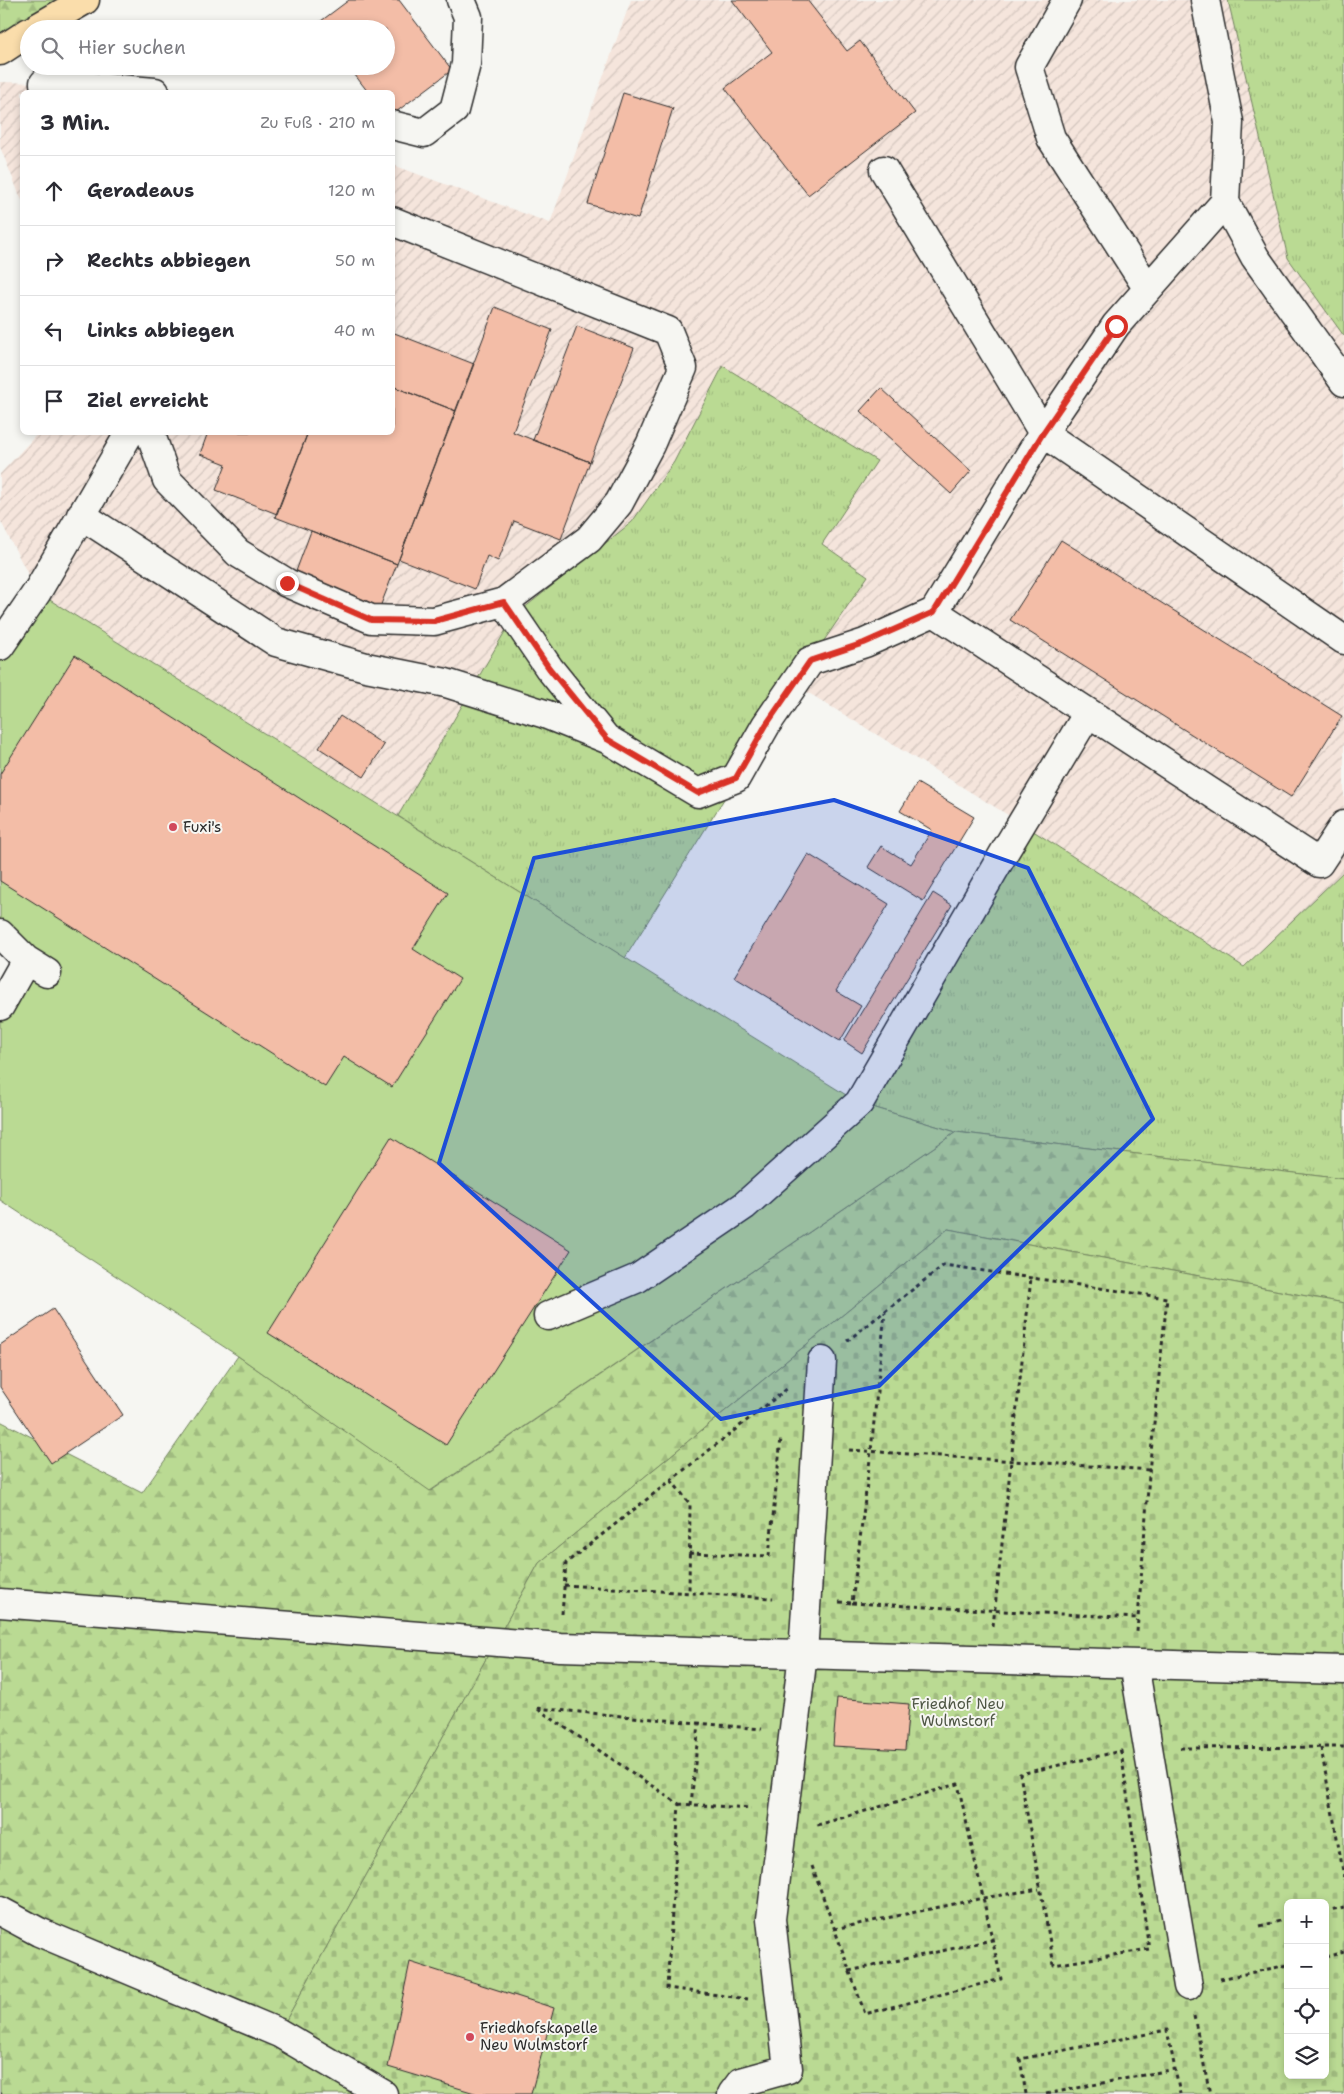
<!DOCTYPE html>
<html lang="de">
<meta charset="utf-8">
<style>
:root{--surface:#fff;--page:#f2f2f3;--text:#2b2b33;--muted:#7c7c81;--line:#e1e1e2}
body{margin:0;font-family:"Shantell Sans",sans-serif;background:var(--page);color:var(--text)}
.controls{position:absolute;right:15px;bottom:15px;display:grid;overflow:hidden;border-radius:8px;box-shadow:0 2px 8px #0003}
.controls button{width:45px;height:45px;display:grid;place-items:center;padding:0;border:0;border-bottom:1px solid var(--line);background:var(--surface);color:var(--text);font:25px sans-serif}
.stop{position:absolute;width:15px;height:15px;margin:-11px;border:4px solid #d93025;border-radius:50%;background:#fff}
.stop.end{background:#d93025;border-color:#fff;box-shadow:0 1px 5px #0008}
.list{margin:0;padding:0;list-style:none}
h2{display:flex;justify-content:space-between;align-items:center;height:65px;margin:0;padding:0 20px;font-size:21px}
h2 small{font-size:16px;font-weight:400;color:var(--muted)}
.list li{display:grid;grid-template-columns:32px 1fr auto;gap:15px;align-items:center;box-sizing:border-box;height:70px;padding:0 20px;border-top:1px solid var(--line)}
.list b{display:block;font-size:19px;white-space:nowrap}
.list em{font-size:16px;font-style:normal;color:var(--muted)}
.icon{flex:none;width:28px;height:28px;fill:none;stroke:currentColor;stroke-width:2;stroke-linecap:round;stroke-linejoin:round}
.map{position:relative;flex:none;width:1344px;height:2094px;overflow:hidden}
.search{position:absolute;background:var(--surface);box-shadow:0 2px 8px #0003;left:20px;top:20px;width:375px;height:55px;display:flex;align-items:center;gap:12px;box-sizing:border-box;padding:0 18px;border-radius:28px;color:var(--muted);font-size:19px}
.panel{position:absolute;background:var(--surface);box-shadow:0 2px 8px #0003;left:20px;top:90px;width:375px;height:345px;border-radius:8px}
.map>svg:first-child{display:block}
</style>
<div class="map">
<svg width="1344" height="2094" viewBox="0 0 1344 2094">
<defs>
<pattern id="industrial-furrows" width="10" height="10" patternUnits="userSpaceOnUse" patternTransform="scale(1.25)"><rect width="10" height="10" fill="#f5e5dc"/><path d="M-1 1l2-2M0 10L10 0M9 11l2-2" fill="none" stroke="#d2c5bd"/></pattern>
<pattern id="grass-tufts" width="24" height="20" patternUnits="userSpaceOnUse" patternTransform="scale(1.25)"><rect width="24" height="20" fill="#bada93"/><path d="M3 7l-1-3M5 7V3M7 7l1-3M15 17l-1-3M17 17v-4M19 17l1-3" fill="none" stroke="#a0bb7f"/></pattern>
<pattern id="forest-firs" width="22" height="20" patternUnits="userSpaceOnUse" patternTransform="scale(1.25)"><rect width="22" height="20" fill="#bada93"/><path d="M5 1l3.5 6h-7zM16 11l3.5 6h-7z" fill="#a0bb7f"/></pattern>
<pattern id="cemetery-stones" width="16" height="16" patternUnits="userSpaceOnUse" patternTransform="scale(1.25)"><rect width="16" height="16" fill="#bada93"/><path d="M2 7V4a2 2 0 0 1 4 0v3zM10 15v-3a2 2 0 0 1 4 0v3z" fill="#a0bb7f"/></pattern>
</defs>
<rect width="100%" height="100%" fill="#f6f6f2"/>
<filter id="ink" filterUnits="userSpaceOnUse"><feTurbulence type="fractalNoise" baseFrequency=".02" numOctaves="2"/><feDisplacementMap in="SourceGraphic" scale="10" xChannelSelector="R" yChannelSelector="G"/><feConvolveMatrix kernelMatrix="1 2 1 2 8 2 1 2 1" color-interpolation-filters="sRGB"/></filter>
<g filter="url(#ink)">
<path fill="url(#industrial-furrows)" d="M631 0H1228L1288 258 1344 336V871L1244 967 1021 823 794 684 867 575 821 544 723 367 674 462 632 522 595 555 514 616 398 816 37 592 0 520V474L38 433 392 432 393 165 550 223Z
M0 82 44 83 155 92H22V201L0 147Z"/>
<path fill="url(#grass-tufts)" stroke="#72825f" d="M1228 0H1344V336L1288 258Z
M723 366 877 461 822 544 868 576 810 661 625 958 398 816 514 616 632 522 674 462Z
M1021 823 1244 967 1344 871V1179L956 1132 859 1103Z"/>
<path fill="url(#forest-firs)" stroke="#72825f" d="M0 0H92L0 63Z
M956 1132 1344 1179V1303L948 1229 539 1563 279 2033 383 2094H0V1421L142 1493 238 1356 431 1491Z"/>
<path fill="url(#cemetery-stones)" stroke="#72825f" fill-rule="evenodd" d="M948 1229 1344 1303V2094H383L279 2033 539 1563ZM1288 1903H1325V2075H1288Z"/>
<path fill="#bada93" stroke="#72825f" d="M37 592 859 1103 956 1132 430 1491 238 1356 0 1200V1006L26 960 0 934V646Z"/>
<path fill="#f3bda7" stroke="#2b2b2b" d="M349 0H399L452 70 392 115V92H368L348 66H386V29H320L317 24Z
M732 0H807L847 51 860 41 915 113 808 195 725 88 772 52Z
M623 93 673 108 638 219 588 204Z
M495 307 552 330 513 432 590 462 561 539 514 521 498 561 487 556 475 589 399 559Z
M577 326 634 348 590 462 533 440Z
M392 332 474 364 456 411 392 386Z
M392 386 456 411 397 564 275 517 308 432H392Z
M881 388 971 471 951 494 860 411Z
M208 432H308L277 514 216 490 226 464 200 454Z
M311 531 397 564 380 607 295 574Z
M1061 540 1342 716 1291 797 1010 620Z
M75 655 448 893 413 949 460 979 392 1087 344 1057 325 1087 0 881V774Z
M340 716 384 745 364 777 319 748Z
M917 783 974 817 923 901 868 867 881 846 911 864 932 830 900 811Z
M808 854 889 904 836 991 861 1006 840 1041 734 977Z
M933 893 952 905 862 1053 844 1041Z
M391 1137 571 1250 446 1445 268 1333Z
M53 1309 123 1415 51 1463 0 1387V1345Z
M837 1698 909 1704 905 1750 833 1746Z
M410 1962 554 2008 531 2094H478L388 2067Z"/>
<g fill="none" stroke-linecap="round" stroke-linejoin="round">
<defs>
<path id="minor" d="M1067 0 1029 67 1051 138 1148 289
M1205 0 1229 122 1225 202 1255 257 1344 382
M44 83 155 92
M392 125 424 133 454 110 466 64 468 17 461 0
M884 170 1043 433 1344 640
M1225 202 1116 325 1043 433 934 612 1319 863 1344 825
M150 432 167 480 238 553 287 583 371 619 434 621 504 602 589 539 619 503 650 445 683 368 668 331 392 221
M81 515 276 642 366 667 446 683 545 714 607 739 698 793 736 778 766 725 810 661 865 643 934 612
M504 602 549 668 604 736
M0 646 37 592 130 432
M0 934 26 960 47 973
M0 1006 26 960
M548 1316 638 1278 744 1206 859 1103 1005 851 1088 713
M0 1603 560 1647 1344 1670
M1134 1664 1188 1986
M0 1911 39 1932 279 2033 383 2094
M732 2094 741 2082 788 2069 771 1919 803 1654 822 1361"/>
<path id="major" d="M35 29 85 0
M0 51 29 32"/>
</defs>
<use href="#minor" stroke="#2b2b2b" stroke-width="31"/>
<use href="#major" stroke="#2b2b2b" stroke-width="31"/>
<path stroke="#2b2b2b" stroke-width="3" stroke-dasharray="4 4" stroke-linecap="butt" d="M847 1341 944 1265 1167 1298 1150 1462 1137 1632
M849 1450 1150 1470
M671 1480 690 1504 689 1593
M689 1553 769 1556 781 1438
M564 1585 773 1598
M839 1602 852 1603 871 1451 885 1312
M852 1603 1138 1618
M562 1614 566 1563 788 1388
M993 1626 1031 1278
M1180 1748 1344 1747
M1321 1748 1344 1877
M1121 1751 1149 1949 1054 1965 1020 1774Z
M679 1804 751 1808
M691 1805 699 1723
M812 1866 865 2014 1001 1979 958 1784 814 1826
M1325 1911 1344 1907
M1260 1926 1288 1919
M834 1929 983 1898 1039 1889
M1325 1957 1344 1952
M849 1971 992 1940
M1220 1979 1288 1965
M748 1999 667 1988 679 1804 536 1708 762 1729
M1194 2016 1210 2094
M0 2094H1
M1026 2094 1020 2059 1167 2030 1180 2094
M1046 2094 1175 2069"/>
<use href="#minor" stroke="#f6f6f2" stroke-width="28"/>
<use href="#major" stroke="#faddab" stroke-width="28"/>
</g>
</g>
<g fill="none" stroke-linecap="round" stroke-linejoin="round" filter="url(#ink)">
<path stroke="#d93025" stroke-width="6" d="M287 583 371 620 434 621 504 602 549 668 607 739 698 793 736 778 766 725 810 661 864 643 934 612 1043 433 1116 326"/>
</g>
<path fill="#1d4ed8" fill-opacity="0.2" stroke="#1d4ed8" stroke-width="4" stroke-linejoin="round" d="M834 800 1028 868 1153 1119 879 1386 721 1419 439 1163 534 858Z"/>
<g fill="#d1495b" stroke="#f6f6f2" stroke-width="2">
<circle cx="173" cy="827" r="5"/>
<circle cx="470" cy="2037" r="5"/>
</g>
<g text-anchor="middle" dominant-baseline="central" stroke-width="4" stroke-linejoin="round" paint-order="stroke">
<g font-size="15" fill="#2b2b2b" stroke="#f6f6f2" text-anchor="start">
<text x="183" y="827">Fuxi's</text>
<text x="480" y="2028">Friedhofskapelle<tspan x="480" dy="17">Neu Wulmstorf</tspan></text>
</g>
<g font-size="15" fill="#4f5745" stroke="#f6f6f2">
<text x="958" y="1704">Friedhof Neu<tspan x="958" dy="17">Wulmstorf</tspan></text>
</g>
</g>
</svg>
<div class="controls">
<button>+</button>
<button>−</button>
<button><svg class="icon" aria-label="locate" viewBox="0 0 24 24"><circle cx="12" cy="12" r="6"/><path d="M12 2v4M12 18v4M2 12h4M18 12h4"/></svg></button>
<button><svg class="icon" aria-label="layers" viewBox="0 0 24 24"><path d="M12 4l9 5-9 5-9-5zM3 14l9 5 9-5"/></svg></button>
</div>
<div class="stop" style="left:1116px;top:326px"></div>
<div class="stop end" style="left:287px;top:583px"></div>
<div class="search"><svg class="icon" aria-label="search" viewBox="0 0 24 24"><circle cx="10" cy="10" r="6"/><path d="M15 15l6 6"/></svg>Hier suchen</div>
<section class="panel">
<h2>3 Min.<small>Zu Fuß · 210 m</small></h2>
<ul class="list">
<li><svg class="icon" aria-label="ahead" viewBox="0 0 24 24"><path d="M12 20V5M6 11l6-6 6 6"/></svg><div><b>Geradeaus</b></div><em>120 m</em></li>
<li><svg class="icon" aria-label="right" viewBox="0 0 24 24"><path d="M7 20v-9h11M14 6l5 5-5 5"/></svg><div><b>Rechts abbiegen</b></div><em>50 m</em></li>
<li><svg class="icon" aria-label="left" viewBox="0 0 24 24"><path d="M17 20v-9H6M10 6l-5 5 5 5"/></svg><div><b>Links abbiegen</b></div><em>40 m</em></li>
<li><svg class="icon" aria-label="arrive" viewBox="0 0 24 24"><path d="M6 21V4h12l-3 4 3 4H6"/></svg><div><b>Ziel erreicht</b></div></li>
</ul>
</section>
</div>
